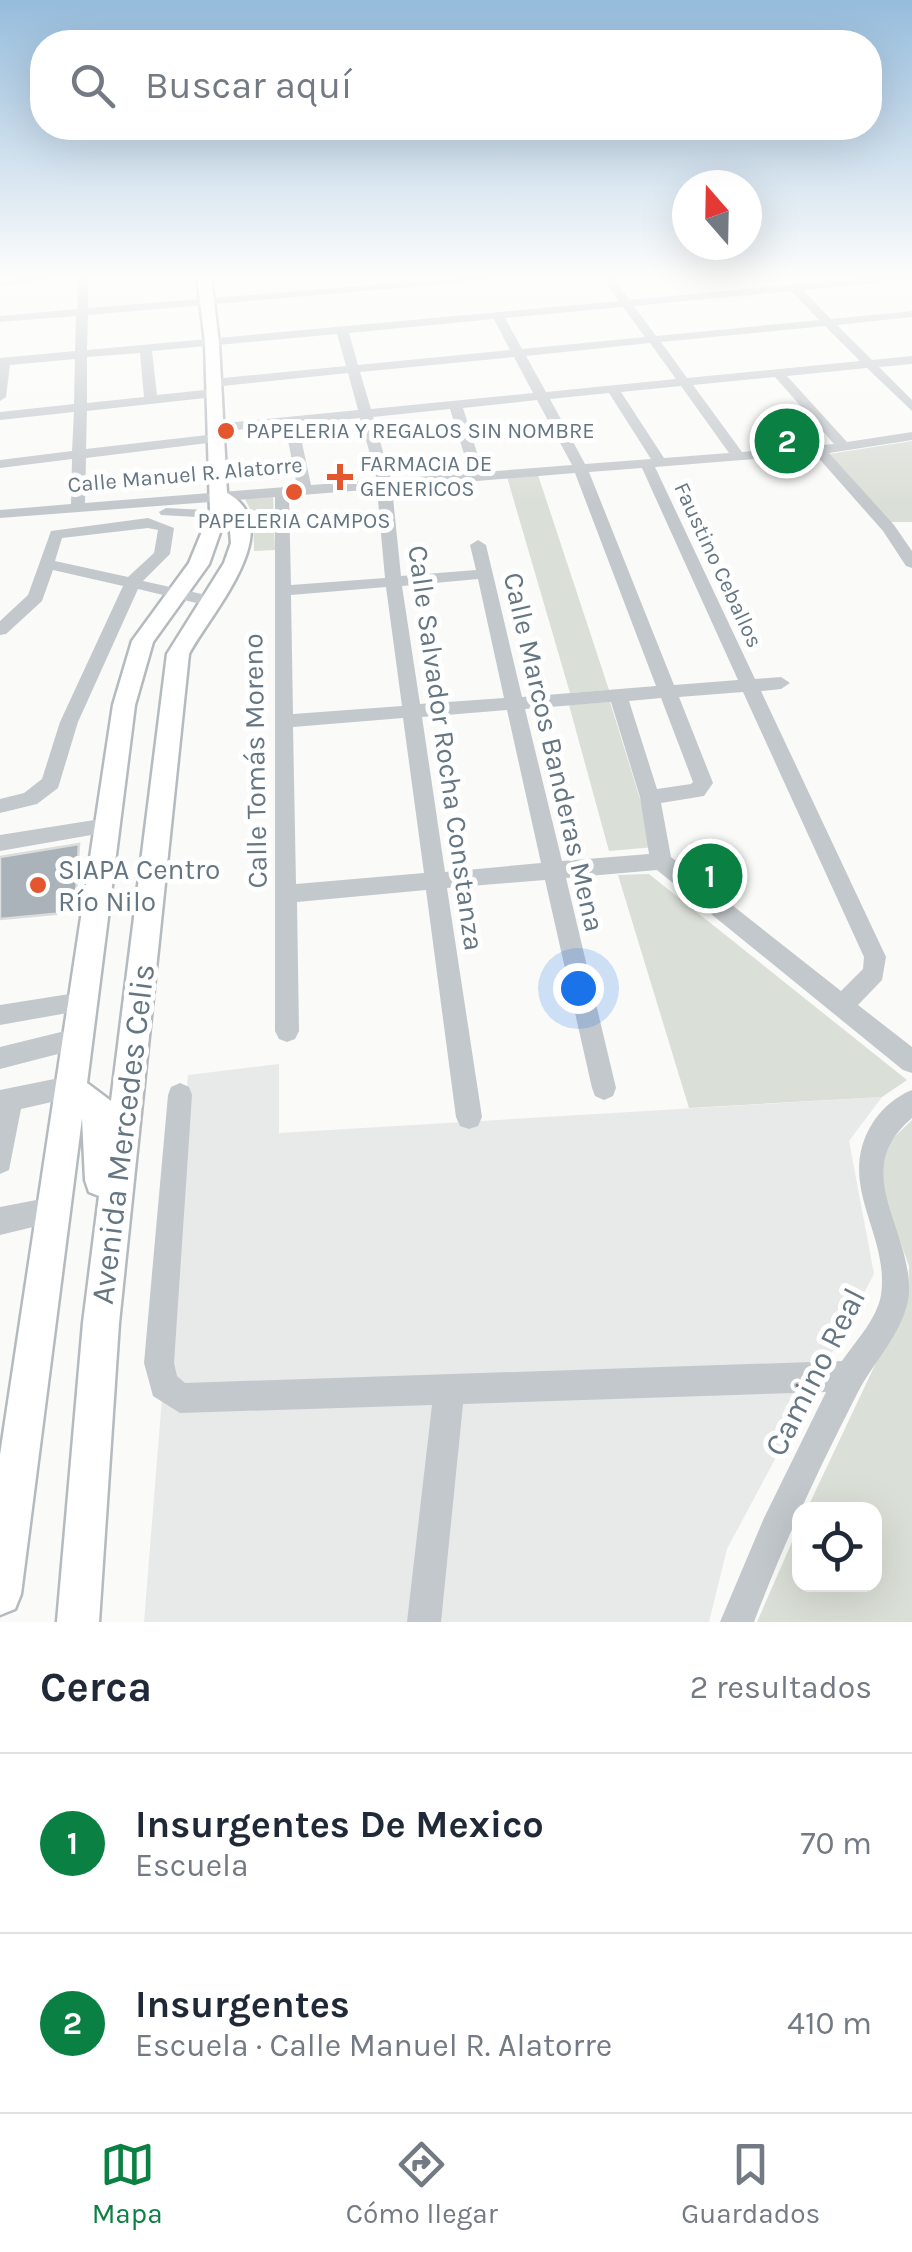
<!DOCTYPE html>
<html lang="es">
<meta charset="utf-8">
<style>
:root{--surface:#fff;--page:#f6f6f7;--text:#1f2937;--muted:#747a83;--line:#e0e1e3;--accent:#0b8043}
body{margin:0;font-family:Karla,sans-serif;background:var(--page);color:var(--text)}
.controls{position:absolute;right:30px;bottom:30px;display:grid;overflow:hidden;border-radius:20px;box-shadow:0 10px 40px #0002}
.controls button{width:90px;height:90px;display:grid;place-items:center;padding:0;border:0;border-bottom:2px solid var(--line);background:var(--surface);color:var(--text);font:50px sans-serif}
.compass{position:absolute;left:672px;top:170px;width:90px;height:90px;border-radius:50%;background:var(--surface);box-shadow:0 10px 40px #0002;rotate:340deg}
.you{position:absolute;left:578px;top:988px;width:35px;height:35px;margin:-25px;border:8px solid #fff;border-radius:50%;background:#1a73e8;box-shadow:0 0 0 15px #1a73e833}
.badge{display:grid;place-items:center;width:65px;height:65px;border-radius:50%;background:var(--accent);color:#fff;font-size:32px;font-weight:700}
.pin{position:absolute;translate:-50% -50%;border:5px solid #fff;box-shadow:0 2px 10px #0006}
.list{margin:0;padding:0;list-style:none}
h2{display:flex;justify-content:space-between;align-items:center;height:130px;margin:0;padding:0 40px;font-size:42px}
h2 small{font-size:32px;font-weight:400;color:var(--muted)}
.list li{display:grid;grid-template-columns:65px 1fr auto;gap:30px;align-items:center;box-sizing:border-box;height:180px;padding:0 40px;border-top:2px solid var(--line)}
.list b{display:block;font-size:38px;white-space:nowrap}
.list p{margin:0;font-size:32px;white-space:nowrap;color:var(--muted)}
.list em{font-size:32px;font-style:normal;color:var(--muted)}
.icon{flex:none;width:55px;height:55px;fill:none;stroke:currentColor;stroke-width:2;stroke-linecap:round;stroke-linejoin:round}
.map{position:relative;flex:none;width:912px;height:1622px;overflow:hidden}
.search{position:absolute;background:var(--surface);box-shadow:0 10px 40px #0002;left:30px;right:30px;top:30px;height:110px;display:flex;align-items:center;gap:25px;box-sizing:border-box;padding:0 35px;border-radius:40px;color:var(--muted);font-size:38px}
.sheet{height:490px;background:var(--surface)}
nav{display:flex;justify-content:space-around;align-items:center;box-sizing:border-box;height:140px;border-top:2px solid var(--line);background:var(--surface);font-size:28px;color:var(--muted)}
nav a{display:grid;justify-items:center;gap:5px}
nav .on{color:var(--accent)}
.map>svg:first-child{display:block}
</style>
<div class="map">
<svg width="912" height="1622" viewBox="0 0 912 1622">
<rect width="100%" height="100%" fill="#fafaf8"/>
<path fill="#e8e9e9" d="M279 1064V1133L882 1097 849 1141 874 1274 727 1549 709 1622H144L188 1075Z"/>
<path fill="#dadfd7" d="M912 441V522H889L829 454Z
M538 475 609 690 570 693 507 477Z
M273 494 275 550 254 551 253 515 244 497Z
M610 702 655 847 609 851 569 705Z
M649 874 907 1080 882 1097 689 1108 618 875Z
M912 1120V1622H757L799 1526 800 1584H874V1510L807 1509 908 1295 909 1266 879 1182 889 1142Z"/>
<path fill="#aab3b9" stroke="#dcdcda" stroke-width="2.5" d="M79 844 75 912 0 919V857Z"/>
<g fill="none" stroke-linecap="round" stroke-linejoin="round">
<defs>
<path id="major" d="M197 277H211L219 343 227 493C290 527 210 614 189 654L119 1323 99 1622H57L83 1323 99 1196 89 1192 85 1180 82 1118 21 1594 15 1609 0 1615V1455L113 705 132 641 189 563 210 512 205 343ZM228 510 231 543 224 563 167 654 111 1101 87 1083 135 705 153 642 209 564Z"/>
</defs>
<use href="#major" stroke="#b5babe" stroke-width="5"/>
<path fill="#c3c8cc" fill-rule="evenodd" d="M27 277H73L0 286V280Z
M78 277H88V308L475 277H525L88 315 87 350 619 301 602 277H613L629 300 872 277H912L911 280 803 290 831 319 912 311V317L837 325 872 360 912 356V364L879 367 912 400V411L867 368 787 376 847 442 912 432V440L829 453 894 525 912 551V568L906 566 883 531 815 454 655 467 755 679 781 677 790 683 781 689 761 691 886 957 882 980 858 1005 912 1047V1073L903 1070 657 870 566 878 616 1088 613 1096 604 1100 595 1096 592 1088 545 880 447 888 482 1117 478 1126 469 1129 460 1126 456 1117 426 890 297 902 299 1031 295 1039 287 1042 279 1039 275 1031V497L0 518V510L71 504 72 459 0 468V460L72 451 74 412 0 420V412L74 404 75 359 10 365 6 397 0 401V358L75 351 76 316 0 322V316L77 309ZM791 291 819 320 656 336 634 306ZM623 307 645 337 522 349 505 318ZM494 319 510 350 358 365 349 333ZM825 326 860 361 687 378 661 342ZM337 334 346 366 213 379 207 383 213 387 348 373 358 410 216 424 209 428 216 432 285 425 297 486 85 503 86 458 216 442 223 438 216 434 86 449 87 411 214 397 220 393 214 389 157 395 152 351ZM650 343 676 379 546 392 526 356ZM140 353 144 397 87 403V357ZM514 357 533 393 371 409 360 372ZM775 377 834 444 742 452 693 385ZM681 386 729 453 664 458 621 392ZM609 393 651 459 585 464 550 399ZM537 400 572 465 483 472 463 408ZM450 409 470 473 391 479 373 417ZM360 418 377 480 311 485 298 424ZM642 468 738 680 674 685 589 472ZM575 473 656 686 522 697 486 545 478 540 470 545 476 570 401 576 392 488ZM377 489 385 578 291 585 289 496ZM478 579 504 698 420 704 402 586ZM386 587 402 706 293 714 291 595ZM743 692 864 957 863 969 841 991 671 857 661 803 704 796 713 783 679 697ZM661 698 693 782 691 784 657 789 629 701ZM611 702 640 797 649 854 562 861 525 709ZM507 710 541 863 445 872 422 717ZM403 718 424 873 296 884 293 727Z
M166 508 206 510 223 524 215 529 197 517 161 515 159 512Z
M148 518 174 528 170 554 143 581 215 597 217 601 209 606 138 589 78 722 58 788 37 804 0 813V799L24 793 42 779 60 722 123 586 53 570 42 601 6 634 0 635V621L28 595 51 531ZM148 528 158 530 154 553 128 577 55 561 62 538Z
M107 818 114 821 117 826 114 831 0 851V835Z
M82 992 90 995 94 1002 90 1009 0 1025V1005Z
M77 1028 85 1031 89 1039 85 1047 0 1069V1047Z
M69 1076 78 1080 81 1088 78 1096 21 1109 9 1170 0 1174V1090Z
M180 1083 189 1087 192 1095 174 1363 177 1376 185 1383 842 1361C855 1342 877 1319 881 1295 890 1233 835 1185 872 1124 880 1110 896 1096 912 1090V1118C848 1172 912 1227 909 1294 905 1331 873 1362 857 1394 818 1470 784 1543 754 1622H720L764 1518 826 1392 463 1404 441 1622H407L432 1405 180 1413 153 1396 144 1363 168 1095 171 1087Z
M52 1197 62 1200 65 1210 62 1220 0 1235V1207Z"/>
<use href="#major" fill="#fff" fill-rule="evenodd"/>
</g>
<linearGradient id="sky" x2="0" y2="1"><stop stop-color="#96bcdc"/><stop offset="0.55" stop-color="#fdfdfc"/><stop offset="1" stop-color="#fdfdfc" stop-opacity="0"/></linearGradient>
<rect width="912" height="504" fill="url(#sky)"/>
<g fill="#e4572e" stroke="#fff" stroke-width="4">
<circle cx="226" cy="431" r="10"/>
<path d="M335 462h10v10h10v10h-10v10h-10v-10h-10v-10h10z"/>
<circle cx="294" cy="492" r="10"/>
<circle cx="38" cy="885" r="10"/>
</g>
<g text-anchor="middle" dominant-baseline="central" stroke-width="10" stroke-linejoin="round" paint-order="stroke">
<g font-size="22" fill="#657683" stroke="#fff" text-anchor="start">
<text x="246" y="431">PAPELERIA Y REGALOS SIN NOMBRE</text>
<text x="360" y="464">FARMACIA DE<tspan x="360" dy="25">GENERICOS</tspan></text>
<text x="294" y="521" text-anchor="middle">PAPELERIA CAMPOS</text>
</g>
<g font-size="22" fill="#657683" stroke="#fff">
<text transform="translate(185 475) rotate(-5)">Calle Manuel R. Alatorre</text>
<text transform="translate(718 565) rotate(65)">Faustino Ceballos</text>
</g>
<g font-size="28" fill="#657683" stroke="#fff">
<text transform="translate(446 748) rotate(82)">Calle Salvador Rocha Constanza</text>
<text transform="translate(554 752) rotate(77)">Calle Marcos Banderas Mena</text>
<text transform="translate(255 761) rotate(-91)">Calle Tomás Moreno</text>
</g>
<g font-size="28" fill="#657683" stroke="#fff" text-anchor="start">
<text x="58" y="869">SIAPA Centro<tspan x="58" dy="32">Río Nilo</tspan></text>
</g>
<g font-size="32" fill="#657683" stroke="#fff">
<text transform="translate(123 1134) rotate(-83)">Avenida Mercedes Celis</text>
<text transform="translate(815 1372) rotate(-63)">Camino Real</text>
</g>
</g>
</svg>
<div class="controls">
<button><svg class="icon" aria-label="locate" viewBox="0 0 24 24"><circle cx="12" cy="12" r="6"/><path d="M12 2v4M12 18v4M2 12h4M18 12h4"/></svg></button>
</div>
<svg class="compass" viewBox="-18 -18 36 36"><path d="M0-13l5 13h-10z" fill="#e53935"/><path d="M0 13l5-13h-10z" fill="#747a83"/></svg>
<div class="you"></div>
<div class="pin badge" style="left:710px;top:876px">1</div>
<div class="pin badge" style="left:787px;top:441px">2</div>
<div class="search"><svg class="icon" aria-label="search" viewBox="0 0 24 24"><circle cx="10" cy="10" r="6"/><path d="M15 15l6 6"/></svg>Buscar aquí</div>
</div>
<section class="sheet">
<h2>Cerca<small>2 resultados</small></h2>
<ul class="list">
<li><span class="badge">1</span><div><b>Insurgentes De Mexico</b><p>Escuela</p></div><em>70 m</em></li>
<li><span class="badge">2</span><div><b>Insurgentes</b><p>Escuela · Calle Manuel R. Alatorre</p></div><em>410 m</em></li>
</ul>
</section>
<nav>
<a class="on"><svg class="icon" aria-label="map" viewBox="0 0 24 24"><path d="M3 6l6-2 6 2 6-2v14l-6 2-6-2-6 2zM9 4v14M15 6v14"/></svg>Mapa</a>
<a><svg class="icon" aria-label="directions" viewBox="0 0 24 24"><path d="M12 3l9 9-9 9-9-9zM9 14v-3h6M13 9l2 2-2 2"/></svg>Cómo llegar</a>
<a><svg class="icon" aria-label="saved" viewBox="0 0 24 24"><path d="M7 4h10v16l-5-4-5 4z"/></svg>Guardados</a>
</nav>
